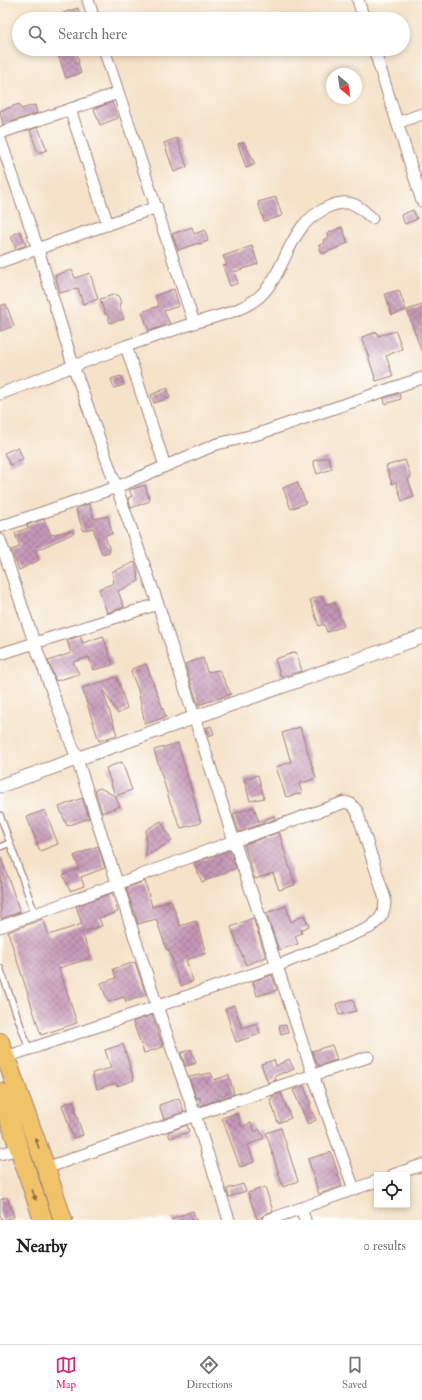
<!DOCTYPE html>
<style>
:root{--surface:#fff;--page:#f6f6f6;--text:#202124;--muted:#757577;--line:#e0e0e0;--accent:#db2777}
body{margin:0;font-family:"IM FELL Double Pica",serif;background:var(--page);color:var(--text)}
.controls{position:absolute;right:12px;bottom:12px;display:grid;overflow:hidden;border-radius:0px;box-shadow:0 2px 6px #0003}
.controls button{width:36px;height:36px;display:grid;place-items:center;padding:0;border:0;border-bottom:1px solid var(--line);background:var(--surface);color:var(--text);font:20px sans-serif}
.compass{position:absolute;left:326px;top:68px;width:36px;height:36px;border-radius:50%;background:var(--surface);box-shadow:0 2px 6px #0003;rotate:151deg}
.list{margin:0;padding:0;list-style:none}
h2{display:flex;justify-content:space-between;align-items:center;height:52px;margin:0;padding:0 16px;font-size:17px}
h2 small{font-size:13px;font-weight:400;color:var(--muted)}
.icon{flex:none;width:22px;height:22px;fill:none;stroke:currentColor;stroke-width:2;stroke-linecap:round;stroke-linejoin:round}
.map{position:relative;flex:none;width:422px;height:1220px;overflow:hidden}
.search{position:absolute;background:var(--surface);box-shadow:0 2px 6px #0003;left:12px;right:12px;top:12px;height:44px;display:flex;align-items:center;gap:10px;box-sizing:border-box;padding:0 14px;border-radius:22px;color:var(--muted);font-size:15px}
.sheet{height:124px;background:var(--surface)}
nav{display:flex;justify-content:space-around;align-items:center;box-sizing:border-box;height:56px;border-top:1px solid var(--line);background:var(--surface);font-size:11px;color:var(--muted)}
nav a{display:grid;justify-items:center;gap:2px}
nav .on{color:var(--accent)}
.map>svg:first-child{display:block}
</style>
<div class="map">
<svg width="422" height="1220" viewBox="0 0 422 1220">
<defs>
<pattern id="building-cross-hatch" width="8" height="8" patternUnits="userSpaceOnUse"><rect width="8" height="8" fill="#c597b7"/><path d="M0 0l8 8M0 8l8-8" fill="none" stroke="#a27b95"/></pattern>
</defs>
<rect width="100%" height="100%" fill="#fdfcf7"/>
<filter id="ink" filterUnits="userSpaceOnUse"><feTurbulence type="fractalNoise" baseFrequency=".025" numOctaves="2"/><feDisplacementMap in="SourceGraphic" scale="8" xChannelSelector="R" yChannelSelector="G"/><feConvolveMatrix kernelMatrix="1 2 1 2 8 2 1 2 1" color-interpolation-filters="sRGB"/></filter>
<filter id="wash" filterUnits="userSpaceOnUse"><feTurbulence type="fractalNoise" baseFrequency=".012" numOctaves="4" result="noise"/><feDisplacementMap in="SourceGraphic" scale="16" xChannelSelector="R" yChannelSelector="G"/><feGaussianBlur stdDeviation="0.9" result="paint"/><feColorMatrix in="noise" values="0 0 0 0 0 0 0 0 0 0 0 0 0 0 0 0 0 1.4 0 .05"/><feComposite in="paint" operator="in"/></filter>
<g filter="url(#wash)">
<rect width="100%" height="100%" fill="#f5e2c9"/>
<g id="blocks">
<path fill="url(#building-cross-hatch)" d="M78 8 81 19H65L63 13Z
M64 49H75L79 61 78 63 81 73 66 78 57 51Z
M112 102 118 118 100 125 94 109Z
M19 104 21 109 35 105 37 113 3 125 0 111Z
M38 127 47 150 38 153 30 130Z
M177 138 187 167 174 172 164 143Z
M244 142 255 164 246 168 238 144Z
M276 197 282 216 264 221 258 202Z
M413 210 417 219 405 224 401 215Z
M192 227 194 234 205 230 208 241 199 244V243L178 250 172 234Z
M342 227 348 243 322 254 319 245 325 243 323 240 329 237 328 233Z
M20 231 26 245 16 249 11 236Z
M252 246 258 264 234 272 238 283 230 286 223 266 227 265 223 256Z
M72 270 75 278 90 273 98 299 83 304 78 288 60 293 55 275Z
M174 289 179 306 164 311 170 324 149 331 142 312 159 306 155 296Z
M399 290 406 310 392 315 385 294Z
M116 294V296L118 295 121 303 119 304 124 319 110 323 107 313 105 314 100 299Z
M6 304 14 326 0 331V306Z
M422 305V350H421L407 310Z
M396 331 402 349 386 356 393 376 376 381 362 337 377 332 378 336Z
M121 376 124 385 114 388 111 379Z
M167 388 170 398 154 403 151 395Z
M399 393 401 399 385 404 384 398Z
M18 447 23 459 10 465 4 453Z
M328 457 332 469 317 474 313 461Z
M405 460 411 477 408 479 414 497 402 501 396 482 392 484 386 466Z
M297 482 306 503 291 509 283 488Z
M145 485 150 501 131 508 128 498 132 496 129 490Z
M89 504 94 519 108 516 112 534 105 535 110 552 102 554 93 528 83 531 76 509Z
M44 519 51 535 73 530 74 533 35 551 39 560 19 570 11 550 20 547 15 533 28 528 27 525Z
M135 562 139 581 118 591 124 607 107 613 99 589 114 583 112 572Z
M321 596 325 605 334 602 344 626 327 632 324 624 319 626 310 600Z
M80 636 83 643 103 636 113 665 93 670 89 657 73 662 79 674 56 681 48 661 71 653 67 640Z
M296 652 302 671 281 677 275 659Z
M203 658 207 672 219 670 231 694 198 705 185 664Z
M146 664 166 717 145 724 138 690 131 672 132 671V669Z
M117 677 127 708 118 714 104 691H103L117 735 99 741 82 688Z
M211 726 214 734 208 736 205 728Z
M300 727 316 778 299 784 302 793 286 797 276 767 291 762 282 733Z
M178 743 201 823 181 828 170 802 154 750Z
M122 762 132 790 115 796 106 768Z
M258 775 264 798 250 801 244 779Z
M100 788 115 796 120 806 102 813 95 790Z
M82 798 89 818 67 826 59 807Z
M254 807 259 822 274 816 275 819 239 832 233 814Z
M45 810 58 844 40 851 27 817Z
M161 821 172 841 146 856V830Z
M279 832 295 885 279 890 273 873 255 879 244 845Z
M98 846 105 868 81 877 84 886 70 891 63 875 79 868 74 856Z
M230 850 236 868 202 882 194 863Z
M0 857H1L20 912 1 919Z
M145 881 152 907 171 900 180 926 196 921 206 953 186 960 193 981 181 986 173 965 174 964 169 950H167L156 919 138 924 126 888Z
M112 893 118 912 99 918 102 926 82 932 91 958 59 968 77 1023 41 1035 8 932 43 919 49 935 82 924 76 906Z
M286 906 291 922 304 915 309 926 301 930 302 933 295 936 298 944 279 950 266 913Z
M253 918 266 957 246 965 231 927Z
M135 962 146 995 126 1002 124 997 108 1002 101 983 116 978 113 969Z
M272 975 277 990 257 996 253 981Z
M353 999 356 1011 339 1015 336 1004Z
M234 1005 242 1028 257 1023 260 1034 236 1042 225 1009Z
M152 1015 163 1047 144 1053 133 1022Z
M286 1025 288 1032 281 1034 279 1026Z
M123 1044 134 1080 117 1086 116 1083 97 1089 92 1073 111 1068 105 1050Z
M332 1045 337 1060 318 1066 312 1051Z
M191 1049 196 1063 185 1066 181 1053Z
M289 1059 294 1069 285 1073V1072L275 1076 276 1080 268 1083 261 1064 274 1060 276 1066Z
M211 1073 214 1080 229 1075 234 1094 200 1106V1097L196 1098 189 1077Z
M304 1086 311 1104 309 1105 316 1120 308 1124 293 1090Z
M281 1093 291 1118 278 1123 270 1099 273 1098 272 1096Z
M179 1098 184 1112 164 1119 159 1105Z
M73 1101 76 1110 75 1111 83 1135 73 1138 62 1105Z
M237 1113 242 1127 251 1123 255 1132 259 1129 264 1138 248 1145 254 1162 240 1167 222 1118Z
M187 1125 189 1132 170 1138 168 1132Z
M281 1128 298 1181 283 1187 266 1133Z
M331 1152 342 1186 319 1194 308 1159Z
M243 1184 246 1191 229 1197 227 1189Z
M265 1187 273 1211 265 1214 262 1217 257 1219 248 1193Z
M7 1197 14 1217 2 1220 0 1214V1200Z
M193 1211 196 1220H171V1219Z"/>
</g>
</g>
<g filter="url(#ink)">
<use href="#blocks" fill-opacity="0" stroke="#a0807a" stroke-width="1"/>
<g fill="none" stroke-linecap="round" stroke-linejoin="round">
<defs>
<path id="service" d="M0 815 35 914
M0 847 10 843
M0 968 29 1049"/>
<path id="minor" d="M88 0 94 19
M358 0 364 19
M374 49 422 201
M70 109 108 225
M397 123 422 114
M0 133 118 93
M0 139 38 249 73 365 158 604 234 841 277 966 313 1075 354 1189
M0 262 157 207
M194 323C216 316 241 312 259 297 280 278 285 249 302 227 309 218 318 212 328 207 336 203 347 201 355 205 361 208 367 214 372 218
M126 346 165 466
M0 394 126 346 194 323 104 49
M0 527 117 487 217 444 258 434 422 378
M0 540 34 642 77 759 157 1006 195 1115 229 1220
M0 654 158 604
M0 927 234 841 345 802 351 804 357 811 385 899C385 914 381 919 369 928L277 966 6 1057
M0 1154 19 1149
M46 1168 235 1101 368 1057
M393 1175 422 1165
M301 1208 305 1220
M268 1220 377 1181"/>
<path id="tertiary" d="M0 786 422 637"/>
<path id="trunk" d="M0 1042 46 1168 63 1220
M0 1092 43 1220"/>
</defs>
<use href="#service" stroke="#a0807a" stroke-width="8"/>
<use href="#minor" stroke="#a0807a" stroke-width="13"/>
<use href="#tertiary" stroke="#a0807a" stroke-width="15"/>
<use href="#trunk" stroke="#a0807a" stroke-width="20"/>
<use href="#service" stroke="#fff" stroke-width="5.5"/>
<use href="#minor" stroke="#fff" stroke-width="11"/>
<use href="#tertiary" stroke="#fff" stroke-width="13"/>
<use href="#trunk" stroke="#f1c369" stroke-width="18"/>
</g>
<defs><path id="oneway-solid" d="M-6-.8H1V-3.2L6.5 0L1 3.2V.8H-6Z"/></defs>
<g fill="#956947">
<use href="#oneway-solid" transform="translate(37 1143) rotate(-110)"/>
<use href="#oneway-solid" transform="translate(34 1195) rotate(71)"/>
</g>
</g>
</svg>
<div class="controls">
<button><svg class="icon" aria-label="locate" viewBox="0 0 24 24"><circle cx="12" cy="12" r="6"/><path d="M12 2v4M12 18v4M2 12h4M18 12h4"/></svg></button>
</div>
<svg class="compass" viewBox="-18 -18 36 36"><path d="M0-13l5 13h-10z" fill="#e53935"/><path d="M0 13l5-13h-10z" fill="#757577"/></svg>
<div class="search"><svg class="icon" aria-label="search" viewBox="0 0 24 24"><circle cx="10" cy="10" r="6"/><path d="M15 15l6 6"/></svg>Search here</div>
</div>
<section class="sheet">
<h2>Nearby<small>0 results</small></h2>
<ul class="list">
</ul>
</section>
<nav>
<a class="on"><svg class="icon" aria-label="map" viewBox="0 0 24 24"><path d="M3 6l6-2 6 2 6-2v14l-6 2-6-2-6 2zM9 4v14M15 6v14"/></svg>Map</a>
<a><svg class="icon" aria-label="directions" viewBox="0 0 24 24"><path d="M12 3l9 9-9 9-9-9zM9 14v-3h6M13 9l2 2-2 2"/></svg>Directions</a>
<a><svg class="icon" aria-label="saved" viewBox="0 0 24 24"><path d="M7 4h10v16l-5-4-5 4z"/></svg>Saved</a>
</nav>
